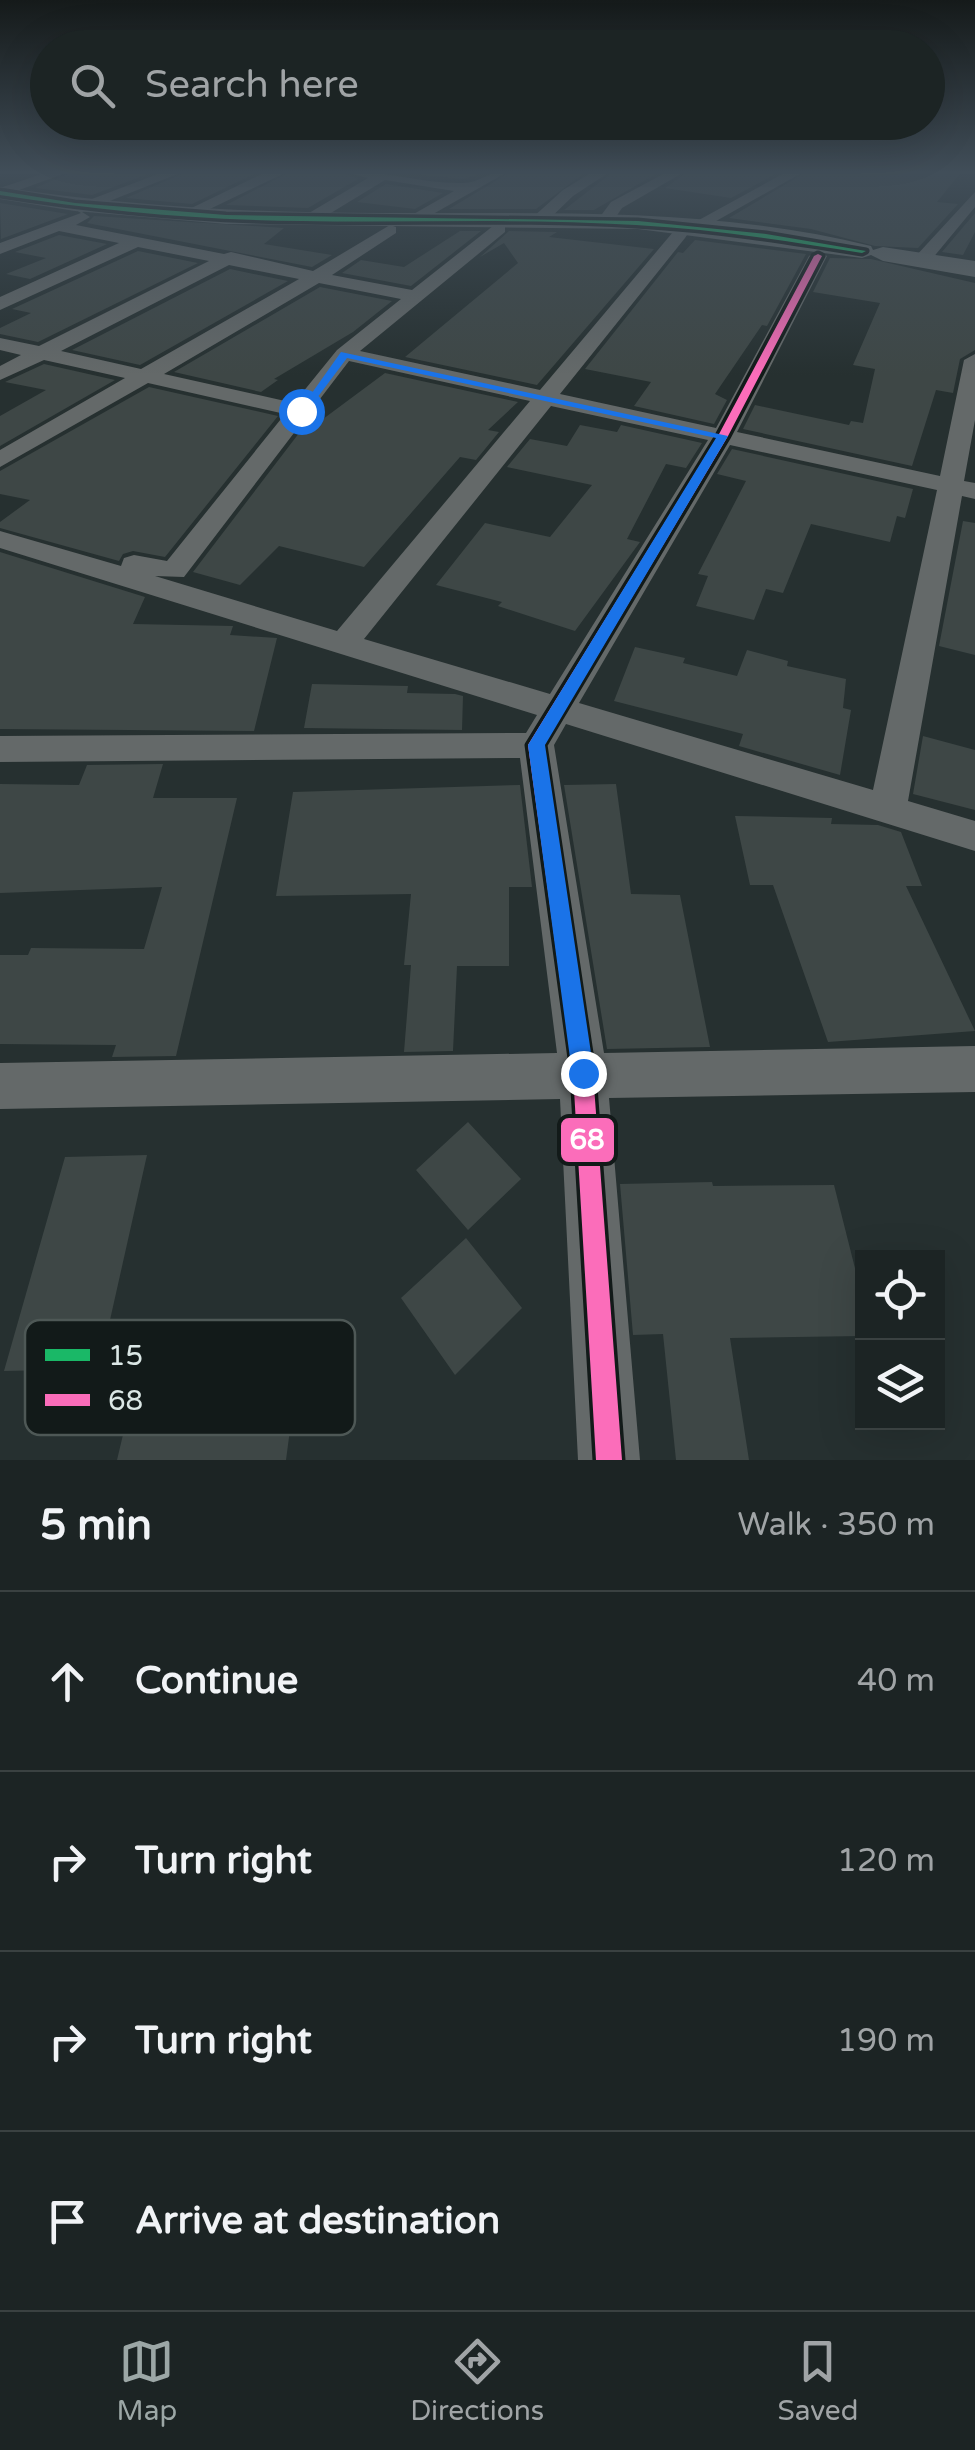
<!DOCTYPE html>
<meta charset="utf-8">
<style>
:root{--surface:#1c2424;--page:#252c2c;--text:#f1f3f6;--muted:#a0a4a6;--line:#3a4141;--accent:#9ca7a6}
body{margin:0;font-family:"Varela Round",sans-serif;background:var(--page);color:var(--text)}
.controls{position:absolute;right:30px;bottom:30px;display:grid;overflow:hidden;border-radius:0px;box-shadow:0 10px 40px #0002}
.controls button{width:90px;height:90px;display:grid;place-items:center;padding:0;border:0;border-bottom:2px solid var(--line);background:var(--surface);color:var(--text);font:50px sans-serif}
.stop{position:absolute;width:30px;height:30px;margin:-22px;border:8px solid #1a73e8;border-radius:50%;background:#fff}
.stop.end{background:#1a73e8;border-color:#fff;box-shadow:0 2px 10px #0008}
.list{margin:0;padding:0;list-style:none}
h2{display:flex;justify-content:space-between;align-items:center;height:130px;margin:0;padding:0 40px;font-size:42px}
h2 small{font-size:32px;font-weight:400;color:var(--muted)}
.list li{display:grid;grid-template-columns:65px 1fr auto;gap:30px;align-items:center;box-sizing:border-box;height:180px;padding:0 40px;border-top:2px solid var(--line)}
.list b{display:block;font-size:38px;white-space:nowrap}
.list em{font-size:32px;font-style:normal;color:var(--muted)}
.icon{flex:none;width:55px;height:55px;fill:none;stroke:currentColor;stroke-width:2;stroke-linecap:round;stroke-linejoin:round}
.map{position:relative;flex:none;width:975px;height:1460px;overflow:hidden}
.search{position:absolute;background:var(--surface);box-shadow:0 10px 40px #0002;left:30px;right:30px;top:30px;height:110px;display:flex;align-items:center;gap:25px;box-sizing:border-box;padding:0 35px;border-radius:55px;color:var(--muted);font-size:38px}
.sheet{height:850px;background:var(--surface)}
nav{display:flex;justify-content:space-around;align-items:center;box-sizing:border-box;height:140px;border-top:2px solid var(--line);background:var(--surface);font-size:28px;color:var(--muted)}
nav a{display:grid;justify-items:center;gap:5px}
nav .on{color:var(--accent)}
.map>svg:first-child{display:block}
</style>
<div class="map">
<svg width="975" height="1460" viewBox="0 0 975 1460">
<rect width="100%" height="100%" fill="#263030"/>
<path fill="#3e4746" d="M75 171H156L92 195 35 188Z
M189 171H260L192 204 126 198Z
M292 171H338L358 179 308 208 226 205Z
M388 171H490L463 179Z
M512 171H587L536 209H449Z
M614 171H661L594 210H564Z
M689 171H781L731 198 665 188Z
M808 171H962L937 202 958 204 918 248 875 246 811 229 729 218Z
M386 184 443 193 415 209 357 202Z
M0 203 68 214 1 239Z
M975 213V232L963 255 942 252Z
M94 216 284 228 264 244 332 255 312 267 87 223Z
M460 231H481L411 286 342 273 361 260 404 267Z
M509 231 557 232 549 237 654 249 537 385 405 357 518 263 504 243 480 257Z
M59 235 107 244 30 279 6 274 46 258 15 252Z
M695 240 806 254 767 326 762 325 715 394 727 400 714 424 634 406 651 382 585 369 678 252 683 253Z
M138 251 198 263 38 342 0 334V328L31 313 12 309Z
M830 258 871 259 975 283V350L960 359 953 393 936 390 912 466 743 429 755 405 849 425 851 421 863 423 875 369 853 365 880 303 813 292Z
M230 269 288 281 140 365 72 350Z
M320 287 392 301 353 332 274 379 278 380 261 392 174 372Z
M44 364 115 380 0 446V416L46 390 5 382Z
M385 373 518 402 488 430 499 432 476 460 460 457 364 567 279 546 240 585 193 572 309 420 319 422Z
M149 387 278 416 165 557 133 551 123 554 119 561 0 528V522L30 500 0 494V471Z
M580 425 617 432 621 425 702 443 686 468 666 464 627 539 640 542 575 631 498 606 502 602 436 585 485 523 550 537 592 485 507 467 530 439 567 446Z
M732 449 913 489 905 518 897 516 890 542 811 524 783 593 766 589 754 620 696 606 708 576 698 574 746 481 717 474Z
M963 521 975 523V655L939 646Z
M0 552 145 597 133 624 233 626 230 635 277 638 254 731 0 729Z
M635 647 685 658 683 663 737 676 747 650 788 661 787 666 846 679 843 708 851 710 840 775 739 746 743 734 614 701Z
M312 684 408 686 407 693 455 694 463 696 462 730 304 728Z
M923 736 975 750V810L913 794Z
M163 764 153 798H237L176 1056 112 1057 116 1045 0 1044V955H28L31 948 144 949 162 887 0 893V784L79 785 87 765Z
M616 784 631 894 680 895 710 1047 607 1049 564 785Z
M520 785 532 887H509V966H457L453 1051 404 1052 411 965H404L411 894 276 896 293 792Z
M735 816 832 818 831 824 878 825 901 832 922 886H906L975 1031 828 1042 773 885H750Z
M468 1122 521 1179 468 1230 416 1170Z
M147 1155 99 1369 4 1371 65 1157Z
M712 1182 713 1186 834 1185 862 1296V1336L730 1338 749 1460H676L663 1334 633 1335 620 1184Z
M466 1238 522 1308 455 1375 401 1298Z
M136 1380 296 1384 286 1460H117Z"/>
<g fill="none" stroke-linecap="round" stroke-linejoin="round">
<path fill="#646969" fill-rule="evenodd" d="M51 171H71L0 197V188Z
M166 171H185L82 212 90 217 76 225 224 254 231 252 313 271 390 225 396 227V233L332 275 412 290 493 226H505V232L360 351 540 390 673 232 679 230 687 235 685 238 560 394 716 428 809 256 818 251 827 256 737 432 940 476 964 360 975 354V420L964 481 975 483V499L962 496 908 801 975 821V851L566 724 554 745 604 1053 975 1046V1092L609 1098 640 1460H578L560 1099 0 1109V1063L557 1053 520 758 0 762V736L526 733 537 715 0 548V531L121 566 124 558 134 555 167 561 285 414 148 383 0 467V450L125 378 44 360 0 380V366L21 355 0 350V338L39 346 209 261 138 247 0 310V297L119 243 59 231 0 254V243L81 213 73 208 76 205ZM229 265 299 279 141 369 61 351ZM319 283 401 299 337 350 294 403 164 374ZM349 361 530 401 337 631 155 576 184 577ZM551 406 708 440 550 694 364 639ZM730 445 937 490 873 790 579 703Z
M268 171H289L187 220 173 217Z
M342 171C383 170 423 184 463 183 479 183 489 171 509 171L419 222 405 219 454 191 385 180 316 222H304V216L368 178Z
M594 171H611L573 196 544 224H532V218L563 190Z
M669 171H686L622 208 611 224H599L597 221 611 202Z
M788 171H805L702 229 688 226Z
M975 192V207L927 265H915V257Z"/>
<path fill="#666c6c" fill-rule="evenodd" d="M0 187C126 206 251 213 379 213 541 214 711 206 871 246L873 250 883 247 975 261V277L883 261 871 255 862 258 638 229 226 224 75 211 0 199Z"/>
<defs>
<path id="bus-1" d="M0 191 75 203 226 215 638 221 766 234 866 251 862 253C787 241 712 229 636 225 525 218 413 223 302 221 200 220 100 211 0 195Z"/>
<path id="bus-2" d="M818 254 822 256 728 436 544 745 593 1073 622 1460H596L573 1073 528 745 718 436 814 256Z"/>
</defs>
<use href="#bus-1" stroke="#121a19" stroke-width="7"/>
<use href="#bus-2" stroke="#121a19" stroke-width="7"/>
<use href="#bus-1" fill="#1ab867" fill-rule="evenodd"/>
<use href="#bus-2" fill="#fb6dba" fill-rule="evenodd"/>
</g>
<linearGradient id="sky" x2="0" y2="1"><stop stop-color="#151a1a"/><stop offset="0.46" stop-color="#414e59"/><stop offset="1" stop-color="#414e59" stop-opacity="0"/></linearGradient>
<rect width="975" height="375" fill="url(#sky)"/>
<path fill="#1a73e8" d="M341 352 728 436 545 745 594 1073 591 1080 583 1084 575 1080 572 1073 528 745 716 438 347 358 305 414H297Z"/>
<rect x="25" y="1320" width="330" height="115" rx="15" fill="#121a19" stroke="#4e5856" stroke-width="2.5"/>
<rect x="45" y="1349" width="45" height="12" fill="#1ab867"/>
<rect x="45" y="1394" width="45" height="12" fill="#fb6dba"/>
<g font-size="28" fill="#dbe7e5">
<text x="108" y="1365">15</text>
<text x="108" y="1410">68</text>
</g>
<rect stroke="#121a19" stroke-width="4" x="559" y="1116" width="57" height="48" rx="10" fill="#fb6dba"/>
<g font-size="28" text-anchor="middle" font-weight="bold" fill="#fff">
<text x="587" y="1149">68</text>
</g>
</svg>
<div class="controls">
<button><svg class="icon" aria-label="locate" viewBox="0 0 24 24"><circle cx="12" cy="12" r="6"/><path d="M12 2v4M12 18v4M2 12h4M18 12h4"/></svg></button>
<button><svg class="icon" aria-label="layers" viewBox="0 0 24 24"><path d="M12 4l9 5-9 5-9-5zM3 14l9 5 9-5"/></svg></button>
</div>
<div class="stop" style="left:301px;top:411px"></div>
<div class="stop end" style="left:583px;top:1073px"></div>
<div class="search"><svg class="icon" aria-label="search" viewBox="0 0 24 24"><circle cx="10" cy="10" r="6"/><path d="M15 15l6 6"/></svg>Search here</div>
</div>
<section class="sheet">
<h2>5 min<small>Walk · 350 m</small></h2>
<ul class="list">
<li><svg class="icon" aria-label="ahead" viewBox="0 0 24 24"><path d="M12 20V5M6 11l6-6 6 6"/></svg><div><b>Continue</b></div><em>40 m</em></li>
<li><svg class="icon" aria-label="right" viewBox="0 0 24 24"><path d="M7 20v-9h11M14 6l5 5-5 5"/></svg><div><b>Turn right</b></div><em>120 m</em></li>
<li><svg class="icon" aria-label="right" viewBox="0 0 24 24"><path d="M7 20v-9h11M14 6l5 5-5 5"/></svg><div><b>Turn right</b></div><em>190 m</em></li>
<li><svg class="icon" aria-label="arrive" viewBox="0 0 24 24"><path d="M6 21V4h12l-3 4 3 4H6"/></svg><div><b>Arrive at destination</b></div></li>
</ul>
</section>
<nav>
<a class="on"><svg class="icon" aria-label="map" viewBox="0 0 24 24"><path d="M3 6l6-2 6 2 6-2v14l-6 2-6-2-6 2zM9 4v14M15 6v14"/></svg>Map</a>
<a><svg class="icon" aria-label="directions" viewBox="0 0 24 24"><path d="M12 3l9 9-9 9-9-9zM9 14v-3h6M13 9l2 2-2 2"/></svg>Directions</a>
<a><svg class="icon" aria-label="saved" viewBox="0 0 24 24"><path d="M7 4h10v16l-5-4-5 4z"/></svg>Saved</a>
</nav>
